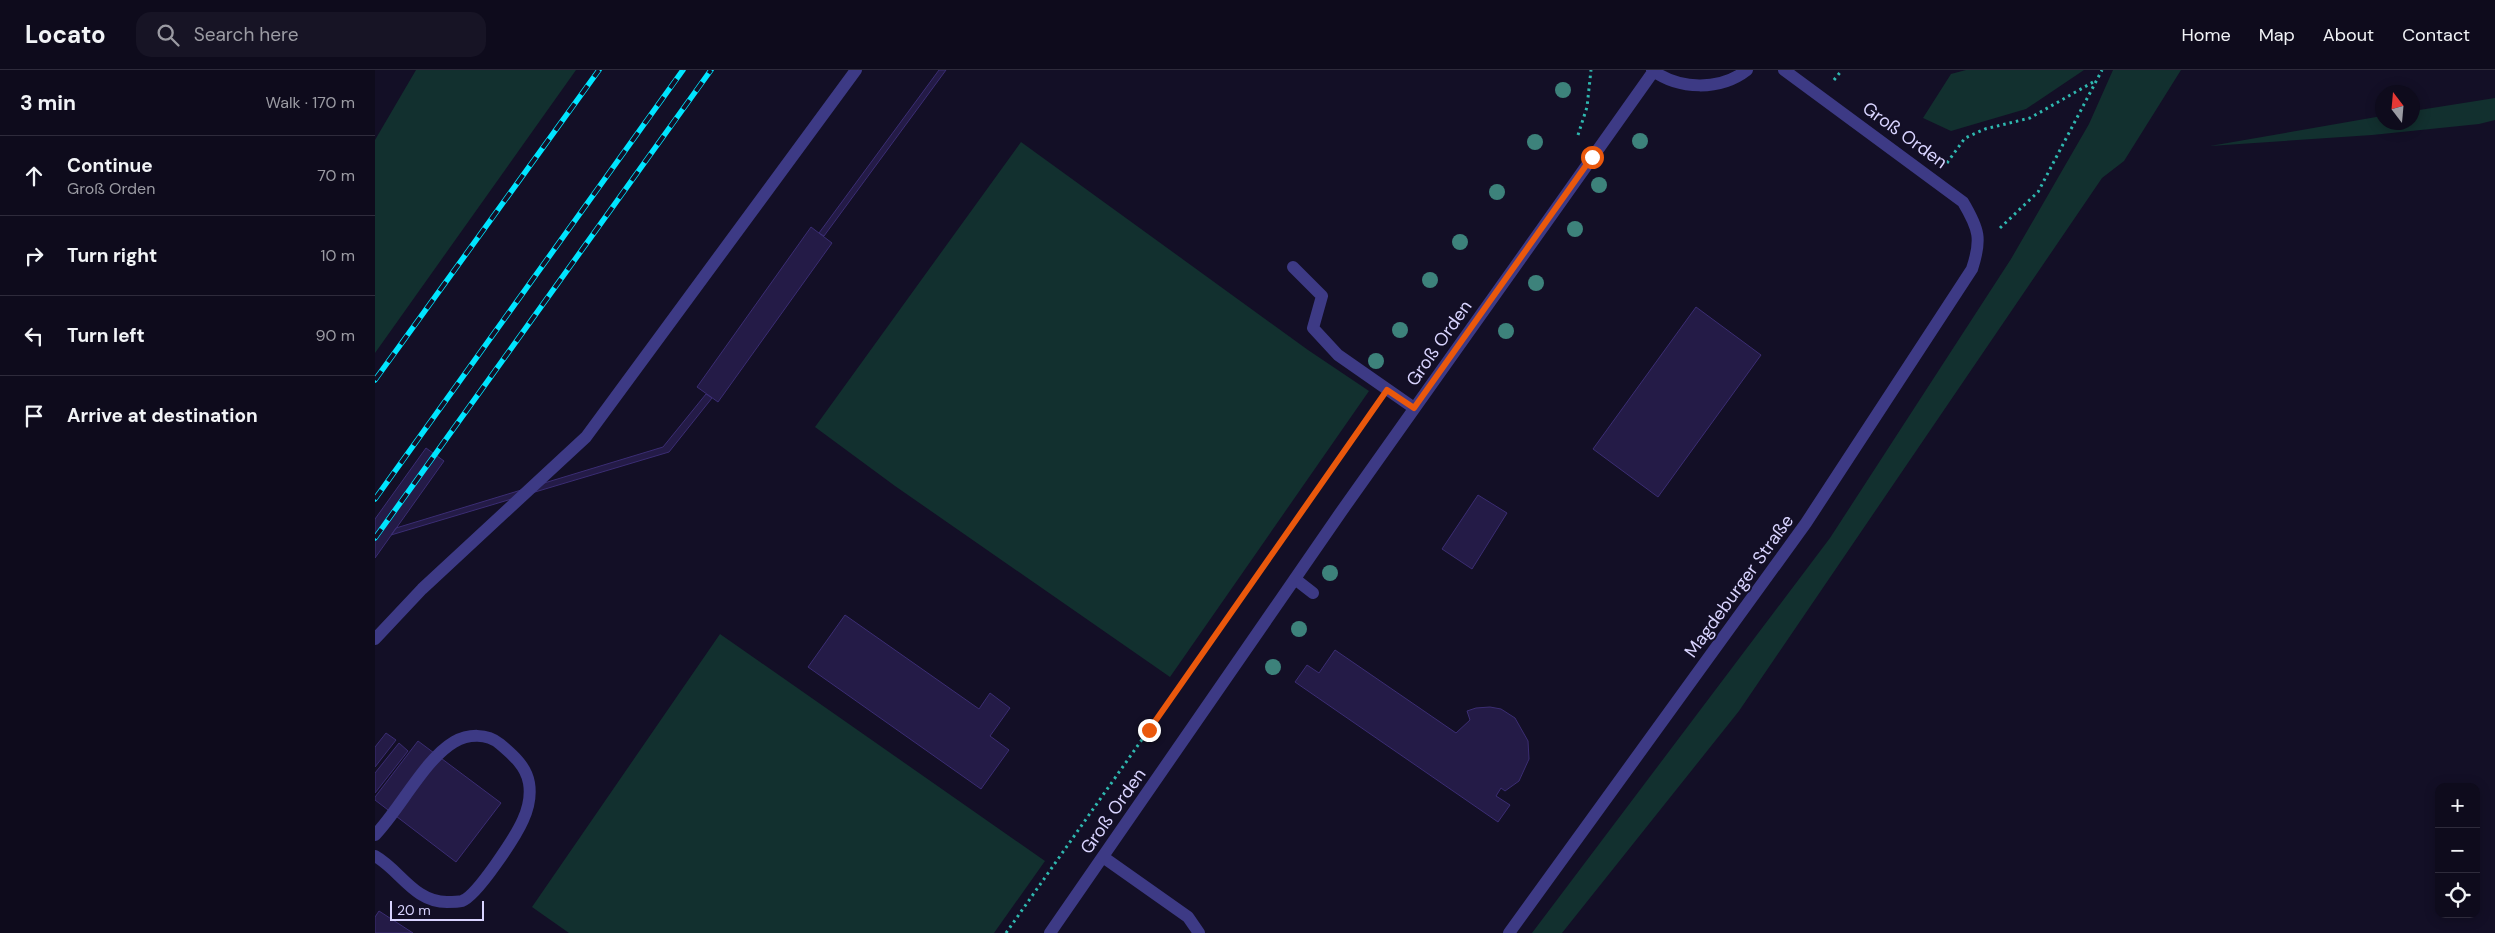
<!DOCTYPE html>
<meta charset="utf-8">
<style>
:root{--surface:#0e0b1c;--page:#171425;--text:#f1f3f6;--muted:#9b9ba3;--line:#2e2b3b}
body{margin:0;font-family:"DM Sans",sans-serif;background:var(--page);color:var(--text)}
.controls{position:absolute;right:15px;bottom:15px;display:grid;overflow:hidden;border-radius:10px;box-shadow:0 2px 12px #0003}
.controls button{width:45px;height:45px;display:grid;place-items:center;padding:0;border:0;border-bottom:1px solid var(--line);background:var(--surface);color:var(--text);font:25px sans-serif}
.compass{position:absolute;left:2000px;top:15px;width:45px;height:45px;border-radius:50%;background:var(--surface);box-shadow:0 2px 12px #0003;rotate:344deg}
.scale{position:absolute;left:15px;bottom:12px;width:94px;box-sizing:border-box;padding-left:5px;border:2px solid #d9d4ff;border-top:0;font-size:14px;line-height:18px;white-space:nowrap;color:#d9d4ff;-webkit-text-stroke:4px #130f26;paint-order:stroke}
.stop{position:absolute;width:15px;height:15px;margin:-11px;border:4px solid #ea580c;border-radius:50%;background:#fff}
.stop.end{background:#ea580c;border-color:#fff;box-shadow:0 1px 5px #0008}
.list{margin:0;padding:0;list-style:none}
h2{display:flex;justify-content:space-between;align-items:center;height:65px;margin:0;padding:0 20px;font-size:21px}
h2 small{font-size:16px;font-weight:400;color:var(--muted)}
.list li{display:grid;grid-template-columns:32px 1fr auto;gap:15px;align-items:center;box-sizing:border-box;height:80px;padding:0 20px;border-top:1px solid var(--line)}
.list b{display:block;font-size:19px;white-space:nowrap}
.list p{margin:0;font-size:16px;white-space:nowrap;color:var(--muted)}
.list em{font-size:16px;font-style:normal;color:var(--muted)}
.icon{flex:none;width:28px;height:28px;fill:none;stroke:currentColor;stroke-width:2;stroke-linecap:round;stroke-linejoin:round}
.map{position:relative;flex:none;width:2120px;height:863px;overflow:hidden}
header{display:flex;align-items:center;gap:30px;box-sizing:border-box;height:70px;padding:0 25px;background:var(--surface);border-bottom:1px solid var(--line)}
header strong{font-size:24px}
nav{display:flex;gap:28px;margin-inline-start:auto;font-size:18px}
.search{width:350px;height:45px;background:var(--page);display:flex;align-items:center;gap:12px;box-sizing:border-box;padding:0 18px;border-radius:15px;color:var(--muted);font-size:19px}
main{display:flex}
aside{flex:1;background:var(--surface)}
.map>svg:first-child{display:block}
</style>
<header>
<strong>Locato</strong>
<div class="search"><svg class="icon" aria-label="search" viewBox="0 0 24 24"><circle cx="10" cy="10" r="6"/><path d="M15 15l6 6"/></svg>Search here</div>
<nav><a>Home</a><a>Map</a><a>About</a><a>Contact</a></nav>
</header>
<main>
<aside>
<h2>3 min<small>Walk · 170 m</small></h2>
<ul class="list">
<li><svg class="icon" aria-label="ahead" viewBox="0 0 24 24"><path d="M12 20V5M6 11l6-6 6 6"/></svg><div><b>Continue</b><p>Groß Orden</p></div><em>70 m</em></li>
<li><svg class="icon" aria-label="right" viewBox="0 0 24 24"><path d="M7 20v-9h11M14 6l5 5-5 5"/></svg><div><b>Turn right</b></div><em>10 m</em></li>
<li><svg class="icon" aria-label="left" viewBox="0 0 24 24"><path d="M17 20v-9H6M10 6l-5 5 5 5"/></svg><div><b>Turn left</b></div><em>90 m</em></li>
<li><svg class="icon" aria-label="arrive" viewBox="0 0 24 24"><path d="M6 21V4h12l-3 4 3 4H6"/></svg><div><b>Arrive at destination</b></div></li>
</ul>
</aside>
<div class="map">
<svg width="2120" height="863" viewBox="0 0 2120 863">
<rect width="100%" height="100%" fill="#130f26"/>
<path fill="#12302f" d="M41 0H201L0 283V70Z
M1591 0H1709L1651 39 1593 56 1576 61 1548 48 1576 4Z
M1738 0H1806L1749 91 1727 108 1364 641 1187 863H1157L1455 468 1636 189 1714 54Z
M2120 28V50L2104 54 1997 65 1835 76 2007 46 2008 52H2038V41Z
M646 72 933 280 994 321 795 607 520 416 440 357Z
M345 564 670 791 619 863H194L157 837Z"/>
<path fill="#241b47" stroke="#3b2d73" d="M564 0H571L449 166 444 163Z
M436 157 457 173 343 332 322 317Z
M1321 237 1386 285 1283 427 1218 379Z
M331 324 337 328 294 382 16 465 21 458 288 377Z
M51 378 69 391 0 488V449Z
M1103 425 1132 443 1097 499 1067 479Z
M470 545 604 639 615 623 635 638 615 666 634 680 606 719 433 597Z
M960 580 1081 663 1095 650 1092 641 1101 638 1115 637 1126 639 1140 648 1153 671 1154 689 1144 711 1130 721 1126 718 1121 726 1135 735 1123 752 920 612 932 595 944 603Z
M11 663 21 670 0 697V677Z
M43 671 126 733 81 792 0 730V727Z
M24 673 33 681 0 723V703Z
M4 841 38 863H0V847Z"/>
<g fill="none" stroke-linecap="round" stroke-linejoin="round">
<path stroke="#2fb8b0" stroke-width="3" stroke-dasharray="2.5 4" stroke-linecap="butt" d="M1459 10 1467 0
M1203 65 1212 37 1216 0
M1572 93 1590 68 1610 59 1655 48 1720 11
M1625 158 1663 122 1727 0
M631 863 1000 338"/>
<path stroke="#3d3a85" stroke-width="12" d="M1277 0C1304 20 1345 21 1372 0
M918 197 947 226 938 258 963 285 1039 338
M920 509 938 523
M0 569 47 519 211 367 481 0
M0 765C25 739 50 689 79 672 93 664 112 663 125 674 138 685 151 696 154 713 156 725 153 739 148 750 141 766 102 826 87 831 83 832 76 832 72 832 39 832 25 800 0 786
M728 787 813 847 824 863
M675 863 966 442 1278 2
M1134 863 1431 453 1597 199C1607 169 1604 159 1588 132L1409 0"/>
<defs>
<path id="rail" d="M0 310 224 0
M0 429 308 0
M0 468 336 0"/>
</defs>
<use href="#rail" stroke="#00e5ff" stroke-width="5.5"/>
<use href="#rail" stroke="#130f26" stroke-width="4" stroke-dasharray="11" stroke-linecap="butt"/>
</g>
<g fill="#3d827b">
<circle cx="1188" cy="20" r="8"/>
<circle cx="1265" cy="71" r="8"/>
<circle cx="1160" cy="72" r="8"/>
<circle cx="1224" cy="115" r="8"/>
<circle cx="1122" cy="122" r="8"/>
<circle cx="1200" cy="159" r="8"/>
<circle cx="1085" cy="172" r="8"/>
<circle cx="1055" cy="210" r="8"/>
<circle cx="1161" cy="213" r="8"/>
<circle cx="1025" cy="260" r="8"/>
<circle cx="1131" cy="261" r="8"/>
<circle cx="1001" cy="291" r="8"/>
<circle cx="955" cy="503" r="8"/>
<circle cx="924" cy="559" r="8"/>
<circle cx="898" cy="597" r="8"/>
</g>
<g fill="none" stroke-linecap="round" stroke-linejoin="round">
<path stroke="#ea580c" stroke-width="6" d="M774 660 1012 320 1039 338 1217 87"/>
</g>
<g text-anchor="middle" dominant-baseline="central" stroke-width="4" stroke-linejoin="round" paint-order="stroke">
<g font-size="18" fill="#d9d4ff" stroke="#130f26">
<text transform="translate(1530 65) rotate(36)">Groß Orden</text>
<text transform="translate(1064 273) rotate(-55)">Groß Orden</text>
<text transform="translate(1364 516) rotate(-54)">Magdeburger Straße</text>
<text transform="translate(738 741) rotate(-55)">Groß Orden</text>
</g>
</g>
</svg>
<div class="controls">
<button>+</button>
<button>−</button>
<button><svg class="icon" aria-label="locate" viewBox="0 0 24 24"><circle cx="12" cy="12" r="6"/><path d="M12 2v4M12 18v4M2 12h4M18 12h4"/></svg></button>
</div>
<svg class="compass" viewBox="-18 -18 36 36"><path d="M0-13l5 13h-10z" fill="#e53935"/><path d="M0 13l5-13h-10z" fill="#9b9ba3"/></svg>
<div class="scale">20 m</div>
<div class="stop" style="left:1217px;top:87px"></div>
<div class="stop end" style="left:774px;top:660px"></div>
</div>
</main>
